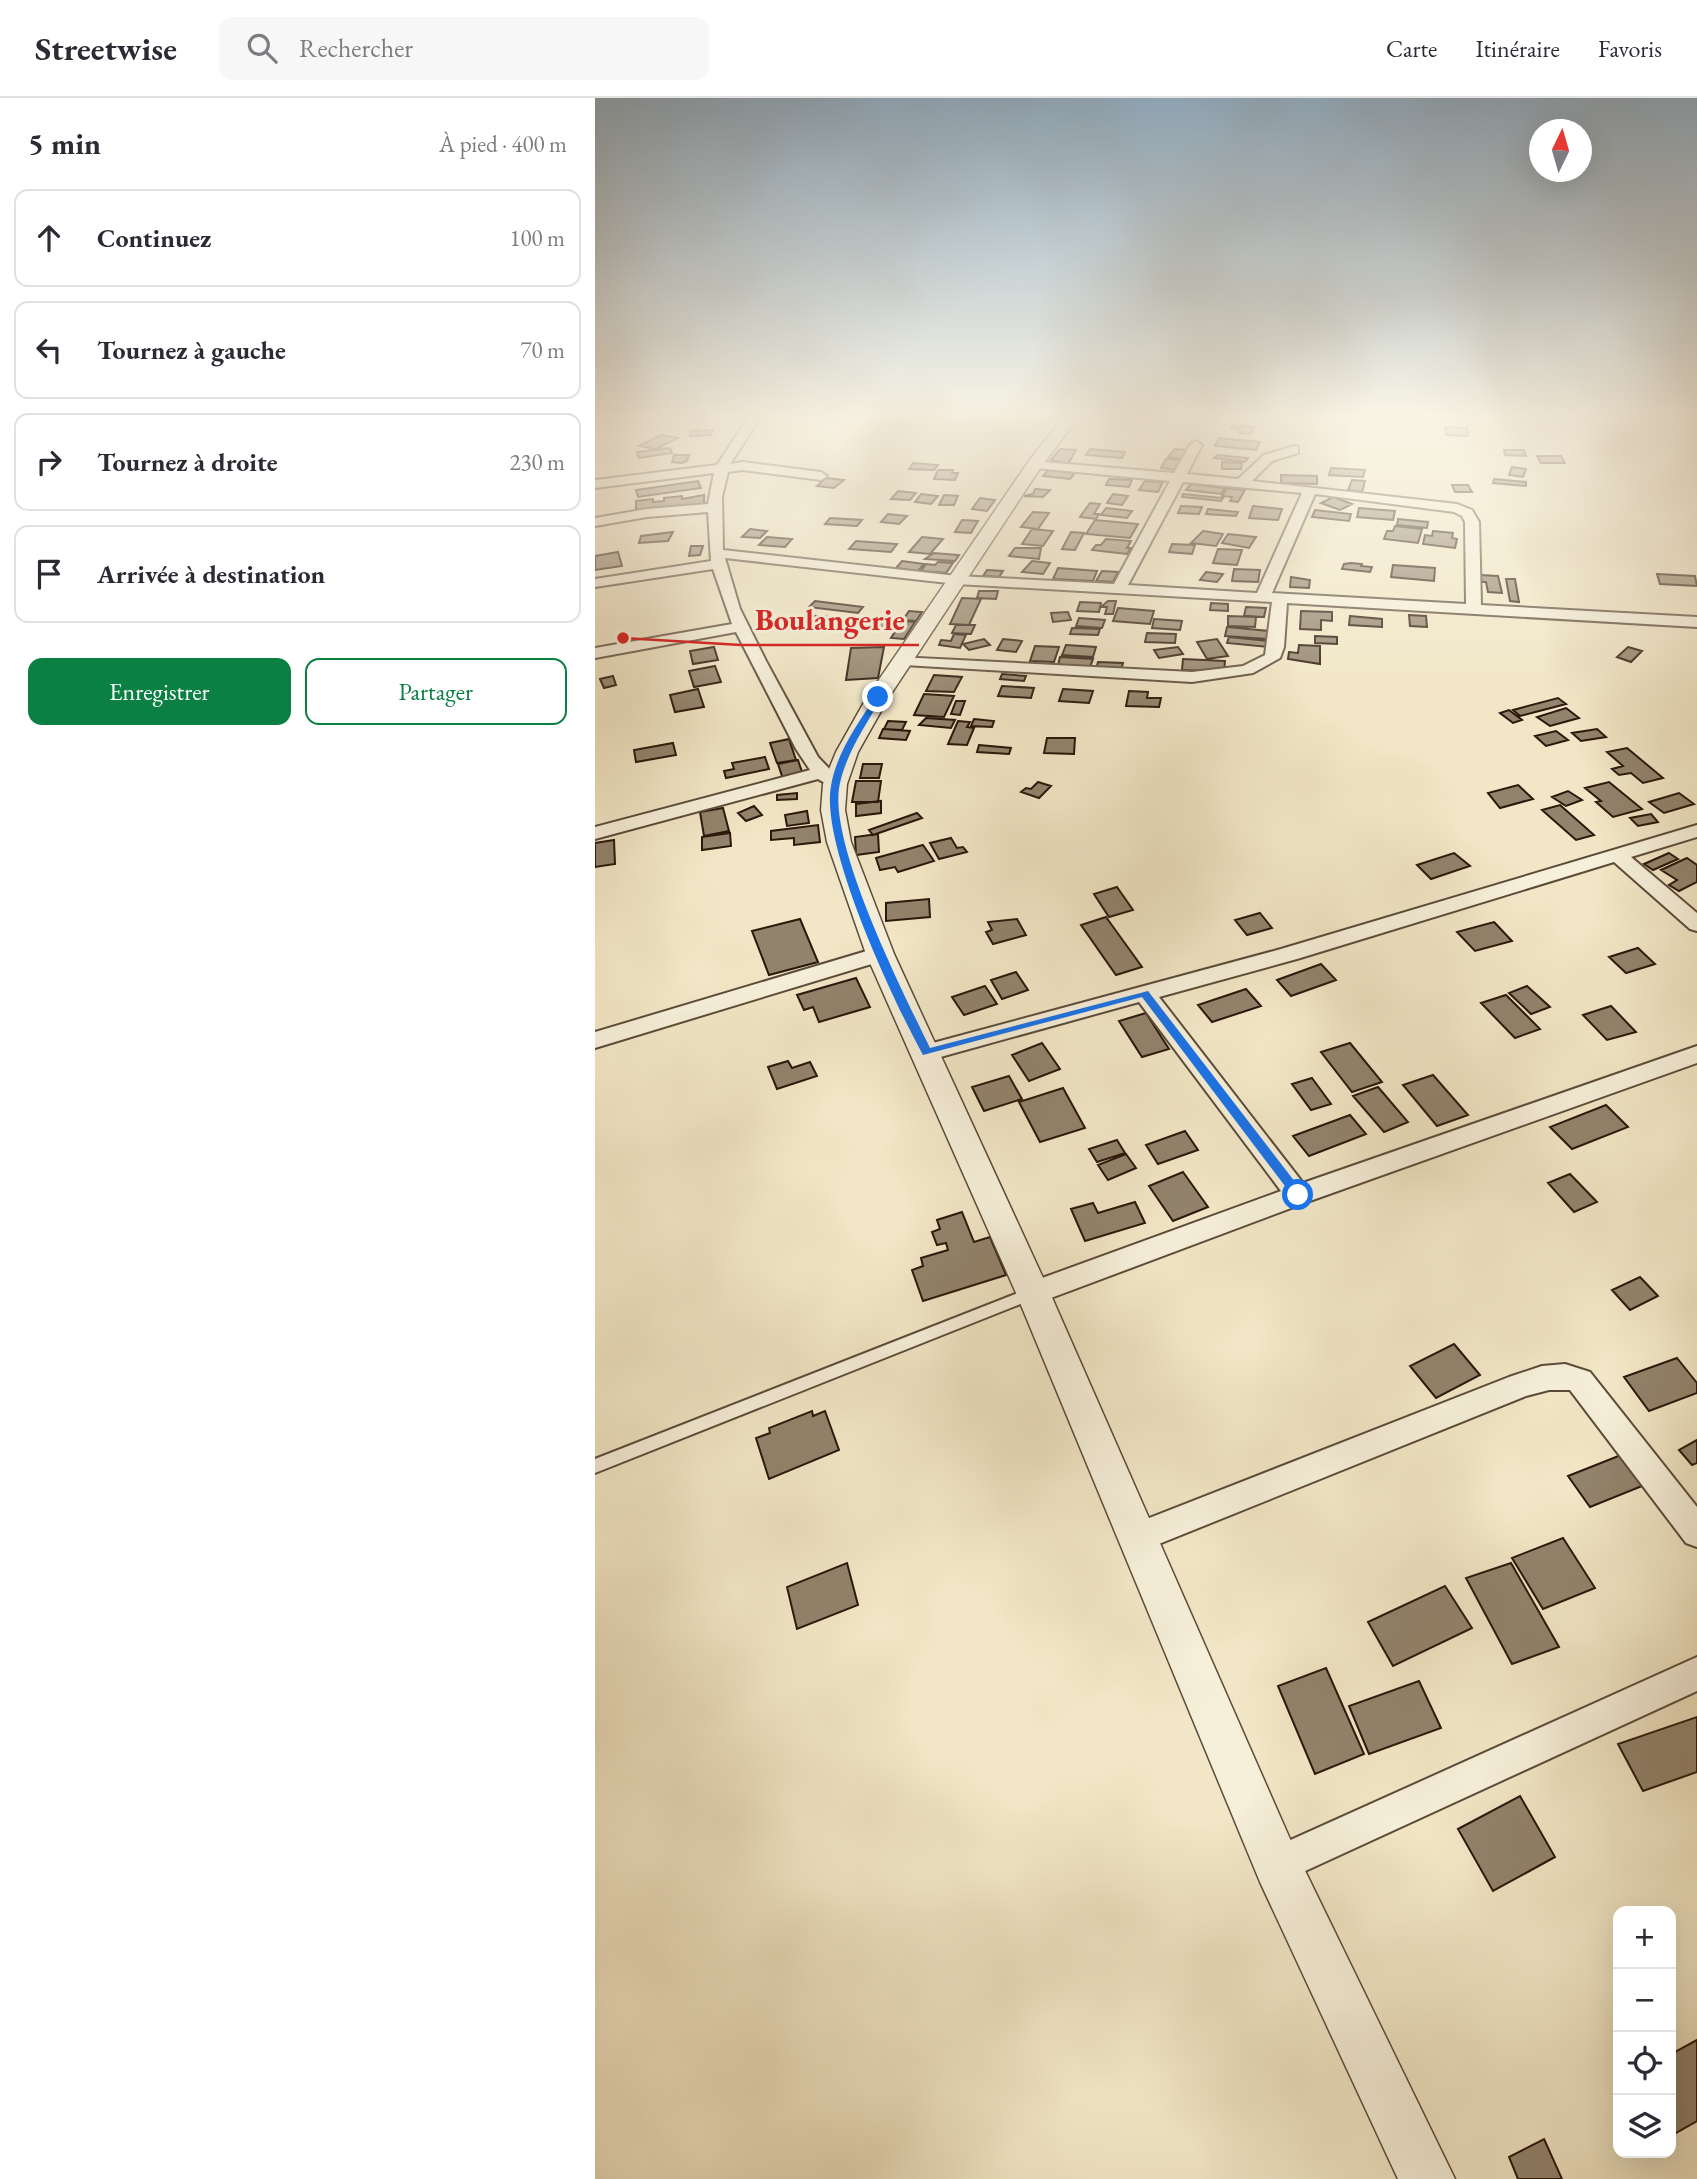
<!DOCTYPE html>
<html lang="fr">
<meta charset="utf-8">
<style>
:root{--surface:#fff;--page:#f7f7f7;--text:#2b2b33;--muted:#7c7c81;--line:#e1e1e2;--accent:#0b8043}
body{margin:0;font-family:"EB Garamond",serif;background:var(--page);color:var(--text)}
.controls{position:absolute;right:21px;bottom:21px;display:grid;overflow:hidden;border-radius:14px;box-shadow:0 7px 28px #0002}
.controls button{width:63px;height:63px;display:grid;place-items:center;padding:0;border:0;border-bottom:2px solid var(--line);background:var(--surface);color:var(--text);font:35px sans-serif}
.compass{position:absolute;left:934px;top:21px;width:63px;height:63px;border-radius:50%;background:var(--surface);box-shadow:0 7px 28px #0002;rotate:5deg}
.stop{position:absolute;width:21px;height:21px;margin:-16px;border:5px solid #1a73e8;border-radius:50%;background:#fff}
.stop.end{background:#1a73e8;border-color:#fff;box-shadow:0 2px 7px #0008}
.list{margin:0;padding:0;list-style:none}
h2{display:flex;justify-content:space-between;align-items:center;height:91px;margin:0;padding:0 28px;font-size:30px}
h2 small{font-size:23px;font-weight:400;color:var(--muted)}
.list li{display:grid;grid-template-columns:46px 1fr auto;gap:21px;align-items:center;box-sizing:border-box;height:98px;margin:0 14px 14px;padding:0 14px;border:2px solid var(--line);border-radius:14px}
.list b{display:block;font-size:26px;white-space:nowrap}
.list em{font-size:23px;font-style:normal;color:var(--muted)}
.actions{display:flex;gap:14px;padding:21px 28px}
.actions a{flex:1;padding:16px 0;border:2px solid var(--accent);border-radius:14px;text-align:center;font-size:24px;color:var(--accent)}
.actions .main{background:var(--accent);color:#fff}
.icon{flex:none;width:38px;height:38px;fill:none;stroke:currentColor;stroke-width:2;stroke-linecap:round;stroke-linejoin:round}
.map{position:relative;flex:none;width:1102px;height:2081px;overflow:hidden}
header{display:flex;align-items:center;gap:42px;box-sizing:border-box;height:98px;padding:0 35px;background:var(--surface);border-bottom:2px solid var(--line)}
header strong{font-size:33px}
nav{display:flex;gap:38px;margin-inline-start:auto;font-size:24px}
.search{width:490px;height:63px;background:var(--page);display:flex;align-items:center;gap:18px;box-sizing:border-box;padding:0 24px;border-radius:14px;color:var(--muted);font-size:26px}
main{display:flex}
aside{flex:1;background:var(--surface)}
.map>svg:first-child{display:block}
</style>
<header>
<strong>Streetwise</strong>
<div class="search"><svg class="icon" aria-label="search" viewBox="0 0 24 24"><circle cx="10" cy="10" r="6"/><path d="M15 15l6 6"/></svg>Rechercher</div>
<nav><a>Carte</a><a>Itinéraire</a><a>Favoris</a></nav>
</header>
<main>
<aside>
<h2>5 min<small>À pied · 400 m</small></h2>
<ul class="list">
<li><svg class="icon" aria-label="ahead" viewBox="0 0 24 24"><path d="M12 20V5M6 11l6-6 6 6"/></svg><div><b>Continuez</b></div><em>100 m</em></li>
<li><svg class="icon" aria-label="left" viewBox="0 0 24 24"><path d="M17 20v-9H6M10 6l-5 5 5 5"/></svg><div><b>Tournez à gauche</b></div><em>70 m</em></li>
<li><svg class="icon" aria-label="right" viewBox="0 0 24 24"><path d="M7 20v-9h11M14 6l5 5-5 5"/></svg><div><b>Tournez à droite</b></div><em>230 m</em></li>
<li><svg class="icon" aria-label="arrive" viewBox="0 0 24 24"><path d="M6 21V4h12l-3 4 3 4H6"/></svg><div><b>Arrivée à destination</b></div></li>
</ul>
<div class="actions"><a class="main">Enregistrer</a><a>Partager</a></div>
</aside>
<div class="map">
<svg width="1102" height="2081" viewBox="0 0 1102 2081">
<rect width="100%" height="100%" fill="#f1e6c5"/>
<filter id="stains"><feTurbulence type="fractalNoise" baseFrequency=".00286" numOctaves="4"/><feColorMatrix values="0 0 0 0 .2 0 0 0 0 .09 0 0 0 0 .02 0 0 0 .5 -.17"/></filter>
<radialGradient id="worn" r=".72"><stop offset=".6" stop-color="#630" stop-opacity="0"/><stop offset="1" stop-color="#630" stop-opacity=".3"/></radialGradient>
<path fill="#92836c" stroke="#2b170b" stroke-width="2" d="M638 327 659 329 656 336 643 335 644 331 636 330Z
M850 329 872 330 873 338 851 337Z
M118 332 116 337 95 338 96 333Z
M66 337 83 340 61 351 44 348Z
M624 340 665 344 661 352 620 348Z
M75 350 77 355 44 360 42 354Z
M465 351 481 352 473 366 456 362Z
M495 351 530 354 527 360 491 357Z
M580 351 593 352 586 361 573 359Z
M909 352H929L931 358 910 357Z
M79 357H94L92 363 87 365 77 364Z
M622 357 653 360 650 364 619 360Z
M942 358H966L970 365H946Z
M571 361 586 362 581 372 566 370Z
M627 364 647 365 646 371H627Z
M318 365 343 367 339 372 314 371Z
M917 369 931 371 928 379 914 377Z
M736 370 770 372 768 379 734 377Z
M343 372H358L357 375H363L360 382 339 381Z
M453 372 480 375 475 381 448 378Z
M686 377 722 378V386L686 385Z
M231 380 249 382 239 390 222 388Z
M514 381 537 382 534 389 511 387Z
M899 381 931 384V388L898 385Z
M757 382 770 383 767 394 753 392Z
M103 383 106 390 43 399 41 392Z
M550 383 568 384 563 394 544 392Z
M596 386 630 390 626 396 591 392Z
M857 387H873L877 394H860Z
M632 390 650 392 643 404 635 403 637 399 627 398Z
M440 391 455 392 448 399 429 398 438 396Z
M303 393 321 395 315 402 296 401Z
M326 396 343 398 336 406 320 404Z
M518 396 533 398 527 407 512 405Z
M588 396 628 400 626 403 587 399Z
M109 397V406L41 413V403L58 401V404L69 403V400L87 398V401Z
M349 397 363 398 359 407H344Z
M738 399 757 406 745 412 726 405Z
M385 400 400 402 392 413 377 411Z
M495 405 505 406 499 416H504L501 421 485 419Z
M586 408 607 409 604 416 583 415Z
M658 408 687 411 683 422 654 420Z
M511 410 537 413 532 420 506 417Z
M764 410 800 413 798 422 762 419Z
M613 411 643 414 641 418 611 416Z
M720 412 756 416 754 423 717 419Z
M438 414 454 415 443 431 426 429Z
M293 416 312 418 304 426 286 424Z
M235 420 267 422 262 428 230 426Z
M803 421 833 424 832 430 802 427Z
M367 422 383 423 376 435 360 434Z
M500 422 543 426 535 440 491 436Z
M800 428 827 431 823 445 789 441 792 433H798Z
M155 431 172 433 165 440 147 439Z
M437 431 458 433 448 448 427 446Z
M608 433 628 436 621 448 596 445Z
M838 433 858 435 857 440 862 441 860 450 828 446 830 437 837 438Z
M78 434 73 443 44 445 46 438Z
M476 434 489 435 480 452 467 451Z
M633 436 661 439 654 450 627 445Z
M172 439 197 441 190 449 164 447Z
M327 439 348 441 335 456 314 454Z
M511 441 536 443 532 450H536L532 456 497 452 501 447H506Z
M261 443 302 446 296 454 254 451Z
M577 446 600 447 597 456 574 454Z
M96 448H108L105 457 94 458Z
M420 450H446L444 461 414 458Z
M623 451 647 452 642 467 618 465Z
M23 454 27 468 0 472V458Z
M339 455 364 457 360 463 330 461Z
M307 463 329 466 323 473 301 470Z
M437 463 455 465 448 476 427 474Z
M343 464 358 465 351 475 326 473 331 466 340 467Z
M756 465 767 466 766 468 777 469 775 474 747 471 749 466Z
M798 467 840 470 839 483 796 479Z
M463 470 502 473 498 483 458 481Z
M639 471 665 472 663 484 637 483Z
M392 472 408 473 404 479 388 478Z
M507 473 523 474 518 484 501 483Z
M611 474 628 476 622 484 605 482Z
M1062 476 1100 478 1102 488 1065 486Z
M885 477 903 478 907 495 893 494 891 484H887Z
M696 479 715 482 714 490 695 489Z
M911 481H920L924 504 915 503Z
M384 493H403L401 501 382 500Z
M367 500 386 501 374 527 355 526Z
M220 503 268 509 263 515 214 509Z
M513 503H521L518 516H510L512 509H506Z
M485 504 506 505 504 514 482 513Z
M616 505 633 506V513L615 512Z
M651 509 671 510 669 519 649 518Z
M523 510 559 513 555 526 518 523Z
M314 513 327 514 321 523 308 522Z
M706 513 737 514V523L726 522V532L705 531Z
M473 514 476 522 458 524 456 515Z
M814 517 831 518 832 529 815 528Z
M220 518 234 519 225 533 211 532Z
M633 518 661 519 660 529 633 528Z
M755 518 787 521V529L754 527Z
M484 520 510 522 507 530 481 528Z
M559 521 587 523 585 532 557 530Z
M307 523 320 524 309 541 296 540Z
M244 525H294L291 533H241Z
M361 527H380L376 536 357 535Z
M632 529 674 533 672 541 630 538Z
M477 530 505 531 503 537 475 536Z
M552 535 581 536 580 545 550 544Z
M359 536 371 537 365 550 344 547 346 542 356 543Z
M720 538 742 539V546L720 545Z
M634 539 674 543 673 549 632 545Z
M389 541 395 547 374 552 368 546Z
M408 541 427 543 421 554 402 552Z
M622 541 633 558 612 561 602 544Z
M471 547 501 549 498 559 467 557Z
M704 547 725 548V566L693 561 694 554 703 555Z
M440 548 464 549 459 564 435 563Z
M119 549 123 562 98 566 95 553Z
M289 549 283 580 251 582 256 550Z
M583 549 588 556 564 560 559 552Z
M1033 549 1047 553 1036 564 1022 559Z
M465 559 498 561 495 569 463 567Z
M588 561 630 563 629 574 587 572Z
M503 564 528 565 526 572 501 571Z
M120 568 126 584 99 589 94 573Z
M407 576 431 578 429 583 405 581Z
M339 577 367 579 359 594 331 593Z
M18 578 21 587 9 590 5 581Z
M407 588 439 590 436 600 403 598Z
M103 591 109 609 80 614 75 597Z
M468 591 498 593 494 605 464 603Z
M534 593 553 594 552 600H566L564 609 531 608Z
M329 596 359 598 349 619 319 617Z
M963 600 971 606 925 618 918 612Z
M361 603H370L365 617 356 616Z
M971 610 984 620 955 628 942 619Z
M914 612 927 622 918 625 905 615Z
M331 620 360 622 356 630 324 627Z
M379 621 399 623 397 629 376 628Z
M293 623 311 624 307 632 289 631Z
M363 623 375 624 372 629 379 630 372 647 353 646Z
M288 631 315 633 311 642 284 640Z
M1002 631 1011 639 986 643 977 635Z
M961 633 973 642 951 648 940 638Z
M452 640H480L479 656 449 655Z
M194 641 201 662 182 665 175 645Z
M78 645 81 657 41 664 39 652Z
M384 647 416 650 414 656 382 654Z
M1032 650 1068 680 1048 685 1036 675 1024 677 1017 671 1028 668 1012 654Z
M170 659 174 671 131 680 129 673 139 671 137 665Z
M203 662 208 677 188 681 183 666Z
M268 666H287L284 680H265Z
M261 683H286L283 704H257Z
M443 684 456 688 444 700 426 694 431 690 436 691Z
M1014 684 1047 711 1018 719 1001 704 1006 703 990 690Z
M923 687 938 701 905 710 893 695Z
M973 693 987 702 971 708 957 699Z
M202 695V701L182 702V697Z
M1084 695 1099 706 1069 715 1054 704Z
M286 703V715L261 718V706Z
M965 707 999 737 981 742 947 712Z
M159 708 167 717 151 723 143 715Z
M128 710 134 733 109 738 105 714Z
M212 713 214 725 192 728 190 717Z
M322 715 327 720 278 737 274 732Z
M1056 716 1063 724 1043 728 1035 720Z
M223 727 225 744 199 747V740L176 742V733Z
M135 735 136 748 107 752V739Z
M283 736 284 754 261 757 260 739Z
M356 740 362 750 368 749 372 754 344 761 335 745Z
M19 742 20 766 0 769V745Z
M328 747 339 763 303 774 300 769 285 772 281 760Z
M859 755 875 768 836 781 822 767Z
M1074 755 1083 761 1058 772 1049 766Z
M1092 760 1102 767V784L1084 793 1074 787 1082 782 1066 772Z
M522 789 538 812 514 819 499 796Z
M334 801 335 819 291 823V805Z
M665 815 677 830 652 837 640 822Z
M511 819 547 869 521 877 486 827Z
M205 821 223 864 174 877 157 833Z
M422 821 431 837 398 846 391 834 397 832 393 824Z
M899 824 917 843 880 853 862 834Z
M1043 850 1060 866 1031 875 1014 859Z
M726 866 741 882 696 898 682 882Z
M421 874 433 892 407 901 396 882Z
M261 880 275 909 224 924 218 909 209 912 202 897Z
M390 888 402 906 369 917 357 899Z
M932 888 955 909 936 916 914 895Z
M651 891 666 908 617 924 603 907Z
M911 897 945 931 920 940 886 905Z
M1016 908 1041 934 1012 942 988 917Z
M551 915 574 951 547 959 524 923Z
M447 945 465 971 434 983 417 957Z
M755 945 787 984 757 994 726 954Z
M193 963 197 970 215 964 222 978 182 991 173 969Z
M838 977 873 1017 842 1028 808 987Z
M414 978 427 1001 389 1013 377 989Z
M717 980 736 1006 716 1012 697 986Z
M783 989 813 1024 789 1034 758 998Z
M468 990 490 1030 445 1044 424 1004Z
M1011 1007 1033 1029 977 1051 955 1029Z
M755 1017 771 1036 714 1058 698 1038Z
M590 1033 603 1052 563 1066 551 1047Z
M522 1042 530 1055 502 1064 494 1051Z
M531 1056 541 1070 513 1082 503 1067Z
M588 1074 613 1109 578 1123 554 1088Z
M975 1076 1002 1104 979 1114 953 1085Z
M540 1104 550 1125 490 1143 476 1111 498 1105 503 1115Z
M367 1114 379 1144 395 1139 411 1177 328 1203 317 1172 328 1168 326 1160 353 1152 351 1145 342 1147 337 1134 345 1131 342 1122Z
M1045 1179 1063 1198 1035 1212 1017 1192Z
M859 1246 885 1277 841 1300 815 1268Z
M1082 1260 1102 1285V1295L1054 1313 1029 1279Z
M217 1313 218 1318 230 1313 244 1352 174 1381 161 1340 175 1335 174 1330Z
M1102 1342V1365L1097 1367 1084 1352Z
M1026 1357 1047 1388 995 1409 973 1378Z
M968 1440 1000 1490 948 1511 917 1460Z
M252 1465 263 1507 202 1531 192 1489Z
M916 1465 964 1549 917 1566 871 1480Z
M850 1488 877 1530 798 1568 773 1524Z
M731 1570 769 1656 720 1676 683 1588Z
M824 1583 846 1630 774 1656 754 1608Z
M1102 1619V1674L1048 1693 1023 1646Z
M925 1698 960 1759 898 1793 863 1731Z
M1102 1942V2023L1079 2036 1076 2029V1956Z
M949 2041 967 2081H923L914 2059Z"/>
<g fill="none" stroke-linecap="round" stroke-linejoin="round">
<defs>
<path id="service" d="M438 1189 443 1191 445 1195 443 1199 0 1375V1361Z"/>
<path id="minor" d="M153 320H165L135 366 148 364 226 374 232 378 226 382 148 372 133 374 127 399 128 452 362 478 519 486 575 383 440 370 436 369V363L579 375 595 347 601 343 607 347 592 376 643 381 669 357 699 348 703 349V355L677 363 657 383 862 406 877 412 884 424 886 507 1102 519V529L692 505 689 549 685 560 658 575 597 584 309 567 303 565 301 562 303 559 597 574 648 568 670 557 677 504 362 486 130 460 145 511 171 563 223 659 249 686 240 691 223 681 0 741V729L215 672 201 651 141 534 0 560V550L137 526 118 471 0 489V481L116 463 113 414 52 419 0 428V420L52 411 113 406 119 375 0 390V382L122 367ZM588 384 707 395 662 495 533 487ZM720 396 859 414 867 418 870 424 871 506 677 495Z
M1102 727V739L1036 759 1102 815V833L1095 831 1019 764 702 861 564 899 708 1085 1102 948V965L712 1104 448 1203 438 1206 428 1203 424 1195 428 1187 686 1093 544 904 331 963 323 961 320 955 323 949 686 851Z
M285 849 293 851 296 856 293 861 0 950V934Z
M970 1266 995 1274 1102 1409V1449L1091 1445 975 1292H954L931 1298 544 1454 533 1450 528 1439 533 1428 544 1424 914 1279 947 1268Z
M1102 1559V1593L695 1780 682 1786 669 1780 663 1767 669 1754Z"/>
<path id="tertiary" d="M468 320H483L446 369 294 599 263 654 252 686 250 712 256 744 299 856 455 1195 699 1750 860 2081H803L665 1784 421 1195 271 856 232 744 226 712 228 686 241 654 272 599 434 363Z"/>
</defs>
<use href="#service" stroke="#5c4b3a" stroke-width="4"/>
<use href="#minor" stroke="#5c4b3a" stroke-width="4"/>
<use href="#tertiary" stroke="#5c4b3a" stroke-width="3"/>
<use href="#service" fill="#f6efd9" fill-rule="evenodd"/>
<use href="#minor" fill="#f6efd9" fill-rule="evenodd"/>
<use href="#tertiary" fill="#f6efd9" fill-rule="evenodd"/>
</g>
<linearGradient id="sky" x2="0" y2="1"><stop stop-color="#91acc1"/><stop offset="0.52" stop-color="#f9f4e5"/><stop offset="1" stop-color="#f9f4e5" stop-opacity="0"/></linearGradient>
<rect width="1102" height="612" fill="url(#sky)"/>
<path fill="#1a73e8" d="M281 598 287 599C271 627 252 654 245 685 231 743 308 894 335 950L553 893 707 1093V1100H699L547 899 328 957C298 902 225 747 236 688 241 656 263 625 281 598Z"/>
<path fill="none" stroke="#d62828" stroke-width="2.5" d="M28 540L146 547H324"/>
<circle fill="#d62828" stroke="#f6efd9" stroke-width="2.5" cx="28" cy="540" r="7"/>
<g font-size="30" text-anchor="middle" font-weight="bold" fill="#d62828" stroke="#f6efd9" stroke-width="6" stroke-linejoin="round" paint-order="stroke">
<text x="235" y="532">Boulangerie</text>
</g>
<rect width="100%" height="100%" filter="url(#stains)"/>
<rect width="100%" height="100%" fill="url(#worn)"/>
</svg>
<div class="controls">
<button>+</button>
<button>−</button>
<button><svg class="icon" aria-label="locate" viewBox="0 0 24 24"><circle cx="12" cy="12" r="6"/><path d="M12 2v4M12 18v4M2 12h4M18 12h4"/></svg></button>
<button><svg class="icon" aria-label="layers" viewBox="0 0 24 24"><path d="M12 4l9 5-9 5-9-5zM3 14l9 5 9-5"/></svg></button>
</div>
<svg class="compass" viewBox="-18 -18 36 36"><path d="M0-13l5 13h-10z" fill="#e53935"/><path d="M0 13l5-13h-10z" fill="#7c7c81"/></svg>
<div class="stop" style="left:703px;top:1097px"></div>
<div class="stop end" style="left:283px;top:599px"></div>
</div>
</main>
